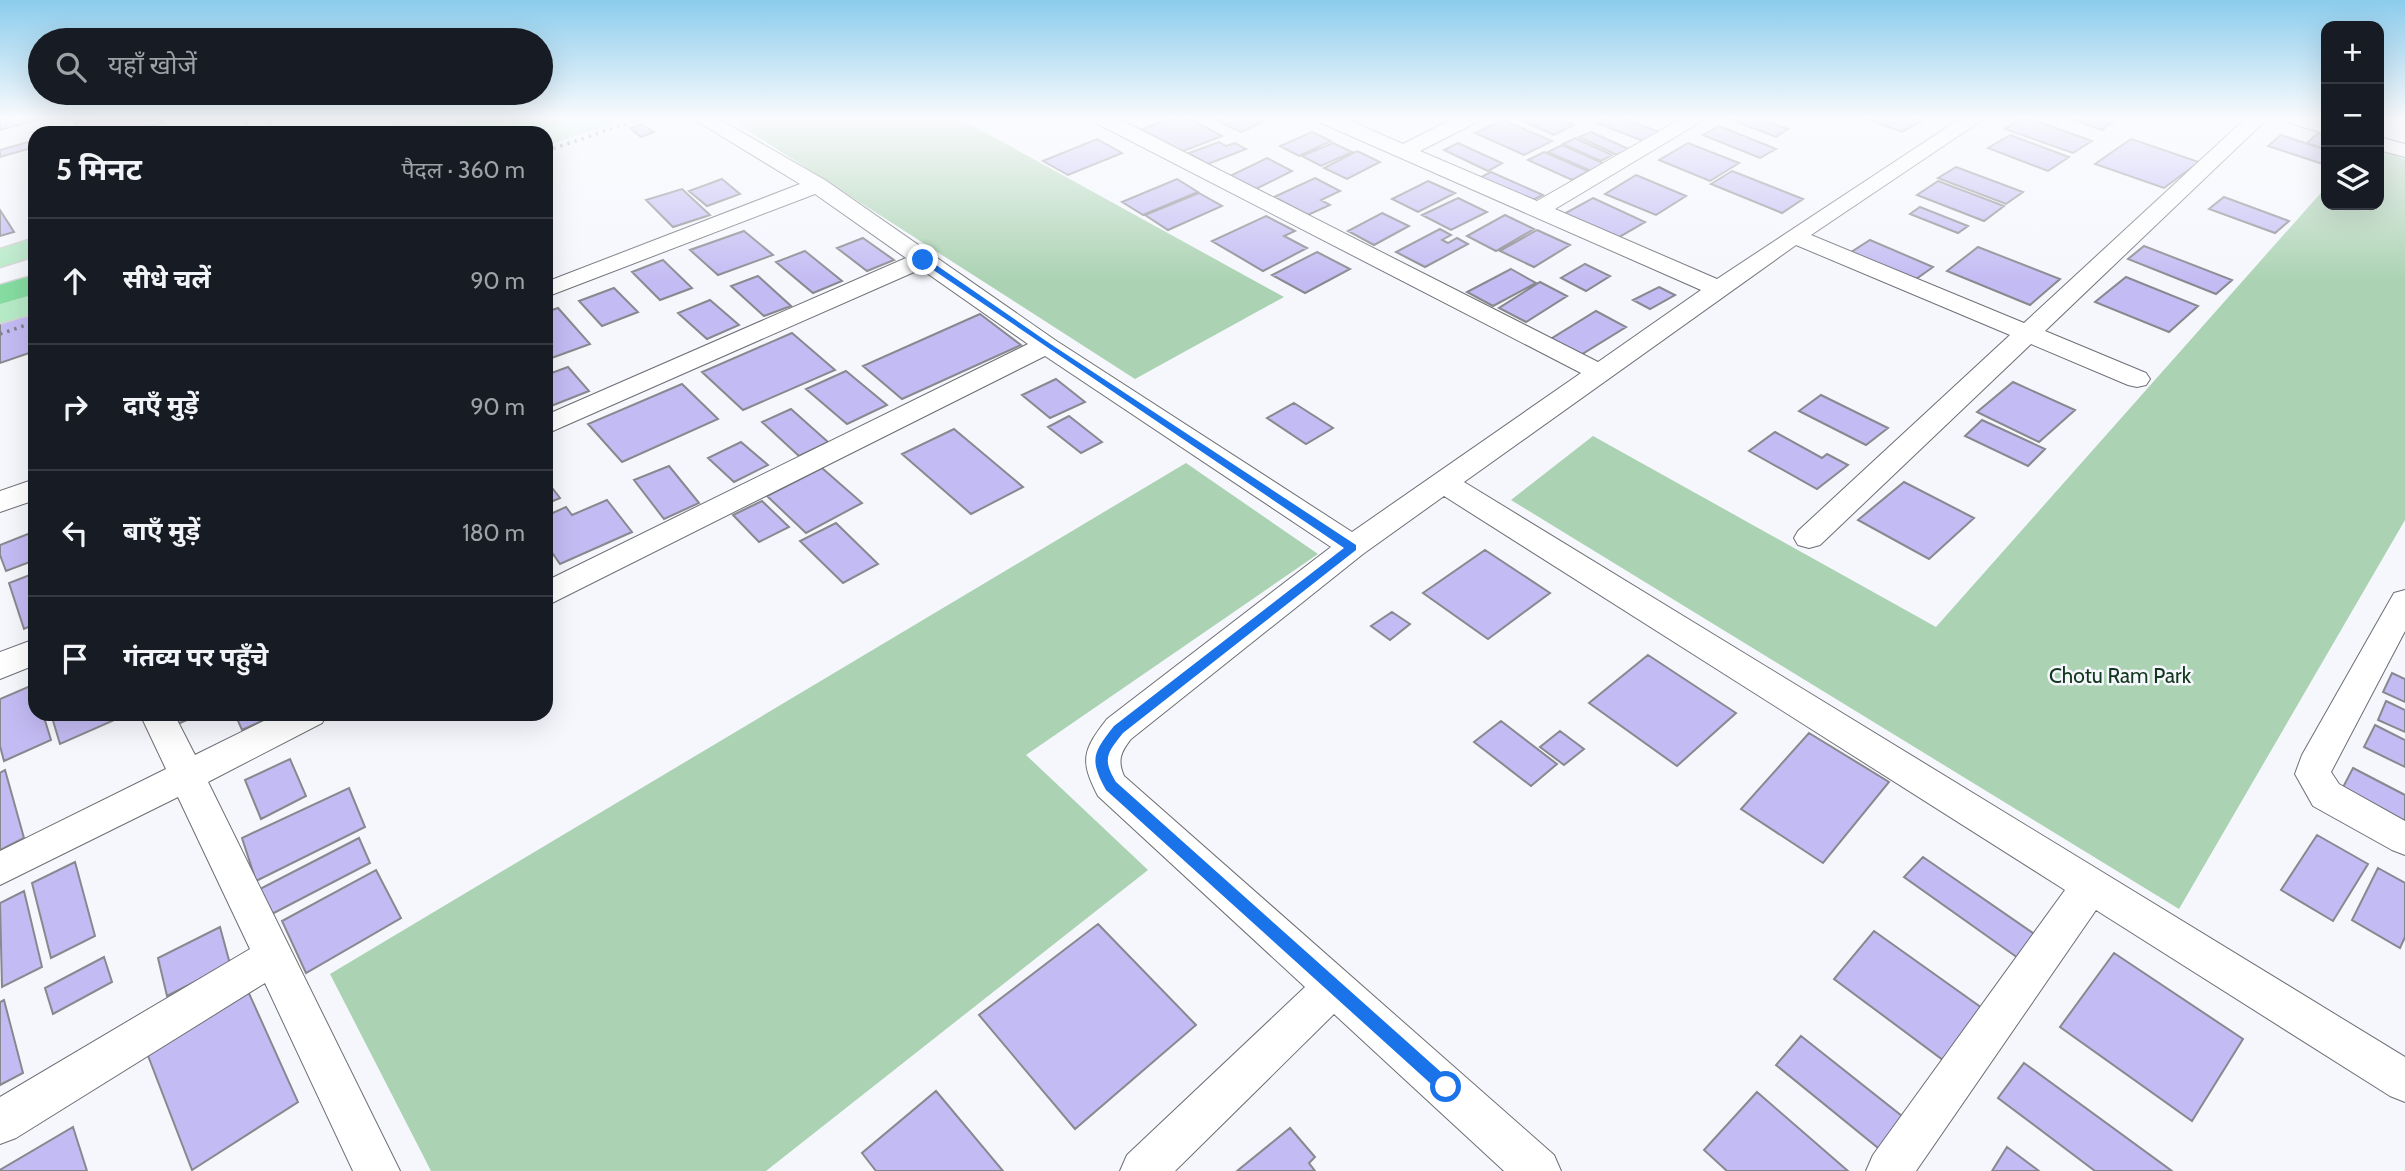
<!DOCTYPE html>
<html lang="hi">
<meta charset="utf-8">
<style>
:root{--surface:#171b24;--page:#242831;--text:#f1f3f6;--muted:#9ea1a6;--line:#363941}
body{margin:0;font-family:Cabin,"Noto Sans Devanagari",sans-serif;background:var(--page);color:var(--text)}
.controls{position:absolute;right:21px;top:21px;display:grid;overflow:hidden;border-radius:14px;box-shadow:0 7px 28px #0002}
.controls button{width:63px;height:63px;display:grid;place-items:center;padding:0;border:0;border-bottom:2px solid var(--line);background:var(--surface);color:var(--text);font:35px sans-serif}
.stop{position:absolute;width:21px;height:21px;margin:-16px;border:5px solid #1a73e8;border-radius:50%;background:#fff}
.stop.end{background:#1a73e8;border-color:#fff;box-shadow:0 2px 7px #0008}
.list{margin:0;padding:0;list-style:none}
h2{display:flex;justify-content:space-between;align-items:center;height:91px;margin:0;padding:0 28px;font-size:30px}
h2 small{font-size:23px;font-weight:400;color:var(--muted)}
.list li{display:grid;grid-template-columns:46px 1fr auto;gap:21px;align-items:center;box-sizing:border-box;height:126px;padding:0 28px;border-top:2px solid var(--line)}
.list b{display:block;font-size:26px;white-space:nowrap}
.list em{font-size:23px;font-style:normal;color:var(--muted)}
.icon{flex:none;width:38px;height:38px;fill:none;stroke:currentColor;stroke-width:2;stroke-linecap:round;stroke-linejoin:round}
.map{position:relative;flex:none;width:2405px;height:1171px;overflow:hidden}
.search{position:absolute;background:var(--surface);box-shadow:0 7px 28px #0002;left:28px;top:28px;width:525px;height:77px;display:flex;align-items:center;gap:18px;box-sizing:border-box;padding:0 24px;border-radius:38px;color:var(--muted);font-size:26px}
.panel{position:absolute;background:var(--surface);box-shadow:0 7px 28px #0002;left:28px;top:126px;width:525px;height:595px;border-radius:21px}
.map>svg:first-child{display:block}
</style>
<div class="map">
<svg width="2405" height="1171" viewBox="0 0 2405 1171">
<rect width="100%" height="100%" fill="#f5f7fd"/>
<path fill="#abd2b2" d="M753 118H959L1284 297 1135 379 738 124Z
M2379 151 2405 159V520L2179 909 1511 500 1593 436 1936 627 2326 187V205H2379Z
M1186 463 1318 554 1026 755 1148 870 766 1171H431L330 974Z"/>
<path fill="#c3bbf3" stroke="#89888e" stroke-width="2" d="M0 118H45L0 130Z
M72 118H159L162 123 125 133H81Z
M1170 118H1189L1222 136 1181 152 1141 130Z
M1220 118H1271L1241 132 1215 120Z
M1516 118H1558L1574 125 1554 135Z
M1606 118H1624L1659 132 1643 141 1597 123Z
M1727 118H1758L1788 129 1776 137Z
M1865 118H1913L1922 121 1902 132Z
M2022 118H2028L2092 141 2073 153 2005 129Z
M2068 118H2117L2102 130Z
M1503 120 1552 141 1524 155 1475 133Z
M642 124 654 132 641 137 630 128Z
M1719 126 1776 149 1760 158 1703 135Z
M1312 132 1331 141 1299 156 1280 146Z
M1591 132 1629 149 1617 155 1579 137Z
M2318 133 2326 136V149L2307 143Z
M2010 135 2069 157 2048 171 1988 148Z
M2281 135 2326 150V165L2268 146Z
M1575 138 1612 155 1601 161 1563 144Z
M1097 139 1122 153 1068 175 1043 161Z
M2131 139 2199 162 2164 188 2095 164Z
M35 140V147L0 157V150Z
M1219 142 1226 146 1235 143 1246 149 1208 164 1189 153Z
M1333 143 1352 152 1321 166 1302 156Z
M1458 143 1502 163 1488 171 1444 150Z
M1688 143 1739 163 1710 181 1659 160Z
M1562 145 1605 164 1591 171 1548 152Z
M1357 151 1380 162 1347 179 1324 168Z
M1544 152 1588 171 1572 180 1528 160Z
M1267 158 1292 171 1256 189 1230 176Z
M1956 167 2023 192 2006 204 1938 178Z
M1732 171 1803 199 1782 213 1711 184Z
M1491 172 1543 195 1527 203 1475 180Z
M1636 175 1686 196 1656 215 1605 194Z
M1315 178 1340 191 1321 200 1330 205 1308 215 1274 197Z
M722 179 740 194 707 206 689 191Z
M1177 179 1198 192 1143 215 1122 202Z
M1428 181 1455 193 1418 212 1392 199Z
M1938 181 2004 206 1984 221 1917 195Z
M682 189 710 215 673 227 646 200Z
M1199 193 1222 206 1168 230 1145 215Z
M2224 197 2289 221 2275 233 2209 209Z
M1458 198 1487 212 1451 230 1422 215Z
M1593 198 1645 222 1614 240 1562 215Z
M1920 207 1968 226 1958 233 1910 214Z
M0 210 14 232 0 236Z
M1382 213 1409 226 1374 245 1348 231Z
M1505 215 1534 229 1496 251 1467 236Z
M1266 216 1295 231 1284 236 1307 248 1263 271 1212 241Z
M1440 229 1451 235 1442 240 1448 243 1457 238 1468 244 1425 267 1396 252Z
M1537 230 1570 245 1534 267 1500 251Z
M744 231 773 255 718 275 690 250Z
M863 238 894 260 867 271 837 248Z
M1870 240 1933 267 1909 284 1845 256Z
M2144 246 2232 280 2216 294 2128 259Z
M1978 247 2060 279 2030 305 1947 271Z
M805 251 842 281 813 293 776 262Z
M1317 252 1350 269 1305 293 1272 275Z
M663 260 692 288 660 300 632 272Z
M1585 264 1610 276 1586 291 1561 278Z
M1511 269 1536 283 1493 306 1467 292Z
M758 276 791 306 764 316 731 286Z
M2126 277 2198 306 2169 332 2095 302Z
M1540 282 1567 296 1526 322 1499 308Z
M1659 287 1675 295 1650 309 1633 300Z
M614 288 638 312 602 326 579 301Z
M35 291V351L0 363V303Z
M710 300 739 325 707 339 678 313Z
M558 308 590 344 546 360V312Z
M1596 311 1626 327 1579 356 1549 340Z
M980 314 1021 345 902 399 863 366Z
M792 333 835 370 743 410 702 372Z
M568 367 589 391 546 408V375Z
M846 371 887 405 847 424 806 389Z
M1056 379 1085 402 1050 418 1022 395Z
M2013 382 2075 410 2039 442 1977 412Z
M682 384 718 419 622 462 588 424Z
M1821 395 1888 428 1866 445 1799 411Z
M1294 403 1333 428 1306 444 1267 418Z
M791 409 828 442 799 456 762 422Z
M1069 416 1102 442 1081 453 1048 427Z
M1982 420 2045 449 2028 466 1965 436Z
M954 429 1023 487 971 514 902 454Z
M1775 432 1822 458 1827 454 1848 465 1817 489 1749 451Z
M741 442 768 465 734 482 708 458Z
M669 466 699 503 664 519 634 480Z
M822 468 862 503 806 533 767 496Z
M546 480 560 498 546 504Z
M1904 482 1974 518 1929 559 1858 520Z
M607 500 632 532 560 564 546 544V516L566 507 572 515Z
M762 501 789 527 759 542 733 515Z
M836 523 878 564 843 583 800 541Z
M33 532 35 560 6 571 0 555V545Z
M1485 550 1550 593 1488 639 1423 593Z
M35 573V624L24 629 9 583Z
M1392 612 1410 624 1390 640 1371 626Z
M1648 655 1736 713 1677 766 1589 703Z
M2392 673 2405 679V702L2383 692Z
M35 684V714H43L51 740 4 761 0 746V699Z
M2386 701 2405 710V732L2378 720Z
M51 714H118L119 718 60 744Z
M167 714H200L171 727Z
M235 714H277L242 730Z
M1501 721 1557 764 1531 786 1474 742Z
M2375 725 2405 740V767L2364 747Z
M1560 731 1584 749 1564 765 1540 747Z
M1809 733 1889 782 1823 863 1741 809Z
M290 759 306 796 261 819 245 780Z
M2353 768 2405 795V825L2341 791Z
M5 770 24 838 0 850V773Z
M349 788 365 827 256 881 242 838Z
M2317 835 2368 864 2333 921 2281 890Z
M359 838 370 863 268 916 258 890Z
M1923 857 2043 940 2025 963 1904 877Z
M75 862 95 936 51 958 32 883Z
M2378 868 2405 883V937L2400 948 2352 920Z
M376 870 401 918 306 973 282 921Z
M24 891 42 967 2 987 0 903Z
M1098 924 1196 1025 1075 1129 979 1015Z
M220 927 230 964 167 996 158 958Z
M1874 931 1989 1013 1951 1066 1834 979Z
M2114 953 2243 1039 2192 1121 2060 1027Z
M104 957 112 982 53 1014 45 988Z
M247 989 298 1102 192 1170 145 1048Z
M4 1000 23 1073 0 1085V1002Z
M1801 1036 1912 1124 1888 1156 1776 1065Z
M2024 1063 2172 1171H2095L1998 1098Z
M936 1091 1003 1171H876L862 1153Z
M1757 1092 1848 1171H1727L1704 1150Z
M73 1127 87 1171H0V1170Z
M1290 1128 1315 1157 1309 1163 1315 1171H1237Z
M2007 1147 2039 1171H1992Z"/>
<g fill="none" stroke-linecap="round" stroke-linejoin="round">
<defs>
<path id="minor" d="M243 118H264L276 133H255Z
M692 118H717L825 180 1055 340 1352 532 1581 373 1094 122 1091 118H1117L1598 362 1701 290 1319 122 1316 118H1344L1403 144 1454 118H1480L1477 122 1420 151 1537 201 1682 118H1707L1555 209 1717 279 1961 118H1985L1811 235 2024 323 2246 118H2268L2045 331 2146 373 2150 379 2146 385 2137 387 2128 385 2031 344 1820 545 1809 548 1798 545 1794 538 1798 531 2010 335 1796 245 1464 482 2405 1057V1102L2390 1096 2096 910 1916 1171H1866L1873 1155 2065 890 1444 496 1363 554 1131 739C1121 752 1117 760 1124 776L1554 1155 1561 1171H1504L1334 1014 1175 1171H1120L1127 1155 1305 987 1098 796C1080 761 1082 751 1107 719L1331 547 1045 356 546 606V581L1028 344 921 269 546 434V415L906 258 815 194 546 297V282L800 184Z
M2284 118H2316L2326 121V134L2287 122Z
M2379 137 2405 144V157L2379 150Z
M35 479V500L0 512V491Z
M2405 590V631L2331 772 2339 784 2405 821V855L2392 850 2313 806 2295 774 2302 755 2394 593Z
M35 639V665L0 679V652Z
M140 714H174L195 755 278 714H327L322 723 208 782 400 1171H353L265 983 16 1138 0 1144V1097L250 949 178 797 0 885V851L166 769Z"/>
<path id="major" d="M421 118H460C448 135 406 133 387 133L391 128Z
M575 118H613L610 123 546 144V133H535Z
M35 238V256L0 267V249Z
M35 294V313L0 323V304Z"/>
<path id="highway" d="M473 118H511C499 136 458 133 439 133L443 128Z
M524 118H562C550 136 510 133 491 133L495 128Z
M35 275V294L0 304V285Z"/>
</defs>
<use href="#minor" stroke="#6d6f74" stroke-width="2"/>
<use href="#major" stroke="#d4d4d5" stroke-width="3"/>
<use href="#highway" stroke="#d4d4d5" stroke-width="3"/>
<use href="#minor" fill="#fff" fill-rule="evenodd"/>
<use href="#major" fill="#b6eac7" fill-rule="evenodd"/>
<use href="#highway" fill="#85dca1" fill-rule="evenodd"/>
<path stroke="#808286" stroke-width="3.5" stroke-dasharray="2.5 5" stroke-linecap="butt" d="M546 151 643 118
M0 334 35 322"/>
</g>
<linearGradient id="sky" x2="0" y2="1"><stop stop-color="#8bccec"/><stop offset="0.42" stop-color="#fafbfe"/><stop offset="1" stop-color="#fafbfe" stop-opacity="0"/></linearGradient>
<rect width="2405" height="282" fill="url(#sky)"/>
<path fill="#1a73e8" d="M920 258H926L1049 343 1356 545V550L1123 733C1107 753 1102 759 1116 782L1451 1081 1454 1087 1451 1092 1446 1095 1440 1092 1106 790C1089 759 1093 753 1114 726L1344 548 920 261Z"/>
<g text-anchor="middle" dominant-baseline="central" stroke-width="5" stroke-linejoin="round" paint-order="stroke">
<g font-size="21" fill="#11371c" stroke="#f5f7fd">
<text x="2120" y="675">Chotu Ram Park</text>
</g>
</g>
</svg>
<div class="controls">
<button>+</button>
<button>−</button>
<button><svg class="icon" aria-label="layers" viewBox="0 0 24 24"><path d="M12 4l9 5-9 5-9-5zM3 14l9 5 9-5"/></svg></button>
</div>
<div class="stop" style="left:1446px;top:1087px"></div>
<div class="stop end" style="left:923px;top:260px"></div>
<div class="search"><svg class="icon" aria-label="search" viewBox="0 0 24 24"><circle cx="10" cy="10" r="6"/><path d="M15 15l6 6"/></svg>यहाँ खोजें</div>
<section class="panel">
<h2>5 मिनट<small>पैदल · 360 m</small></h2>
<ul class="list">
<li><svg class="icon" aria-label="ahead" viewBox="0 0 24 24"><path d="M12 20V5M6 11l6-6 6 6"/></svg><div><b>सीधे चलें</b></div><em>90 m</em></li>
<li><svg class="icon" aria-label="right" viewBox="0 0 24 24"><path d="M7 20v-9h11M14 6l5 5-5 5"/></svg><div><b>दाएँ मुड़ें</b></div><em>90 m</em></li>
<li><svg class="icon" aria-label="left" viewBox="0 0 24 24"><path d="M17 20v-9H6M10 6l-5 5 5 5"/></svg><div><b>बाएँ मुड़ें</b></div><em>180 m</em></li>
<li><svg class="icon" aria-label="arrive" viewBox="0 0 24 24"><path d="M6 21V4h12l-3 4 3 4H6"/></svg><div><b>गंतव्य पर पहुँचे</b></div></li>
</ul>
</section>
</div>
